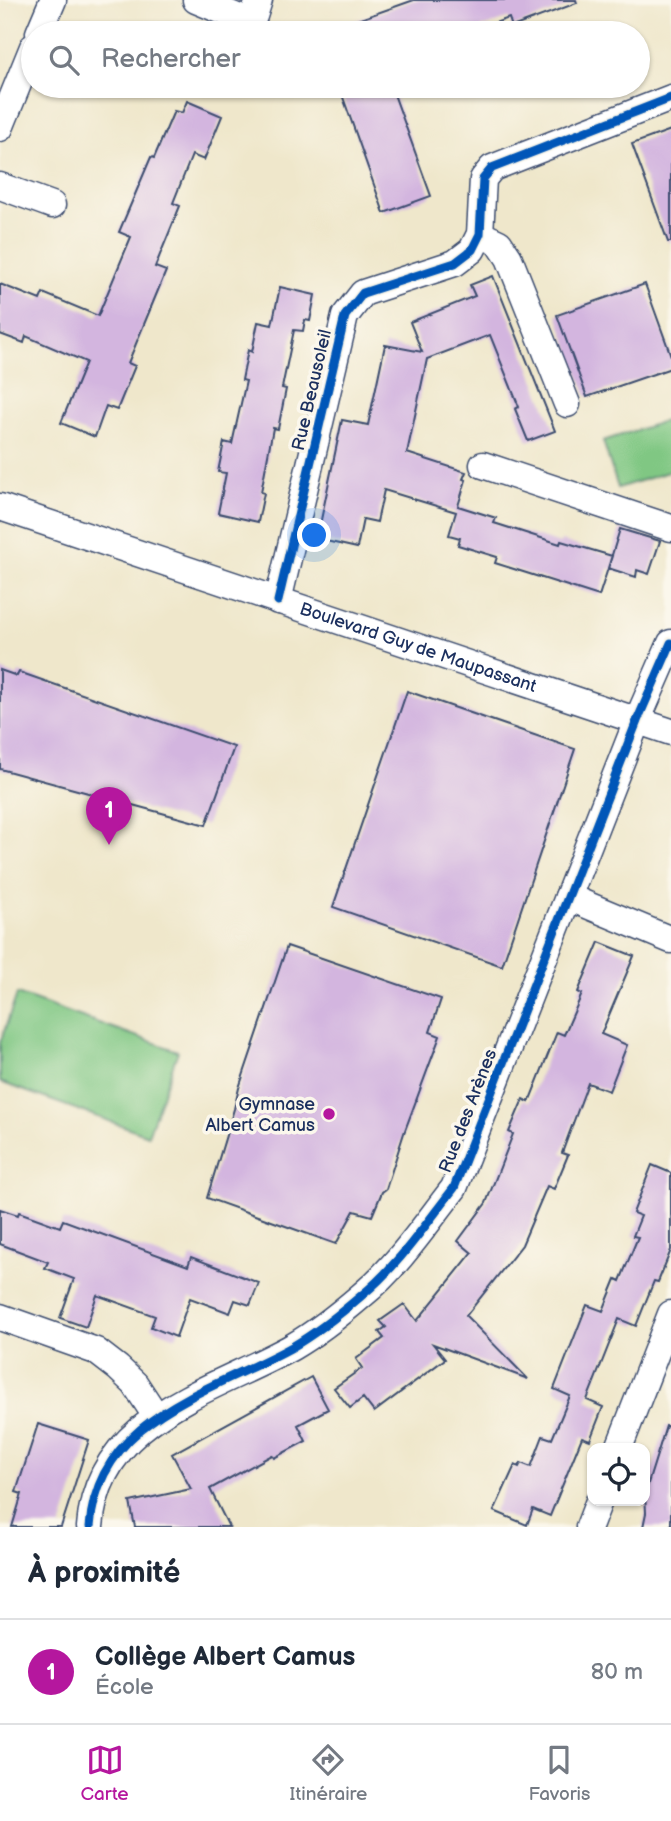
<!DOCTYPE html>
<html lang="fr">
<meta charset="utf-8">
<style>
:root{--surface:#fff;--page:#f2f2f3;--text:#1f2937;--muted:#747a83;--line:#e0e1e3;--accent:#b5179e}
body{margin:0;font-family:"Balsamiq Sans",sans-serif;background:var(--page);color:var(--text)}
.controls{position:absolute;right:21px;bottom:21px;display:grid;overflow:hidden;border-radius:14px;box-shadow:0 2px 5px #0004}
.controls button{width:63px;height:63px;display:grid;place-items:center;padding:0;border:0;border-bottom:2px solid var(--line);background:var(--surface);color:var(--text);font:35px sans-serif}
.you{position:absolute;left:315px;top:536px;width:24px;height:24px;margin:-18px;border:5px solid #fff;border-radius:50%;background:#1a73e8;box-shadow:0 0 0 10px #1a73e833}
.badge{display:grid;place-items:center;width:46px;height:46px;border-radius:50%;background:var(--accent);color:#fff;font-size:23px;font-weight:700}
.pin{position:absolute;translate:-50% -58px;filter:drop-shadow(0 2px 4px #0008)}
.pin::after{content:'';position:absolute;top:37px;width:24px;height:21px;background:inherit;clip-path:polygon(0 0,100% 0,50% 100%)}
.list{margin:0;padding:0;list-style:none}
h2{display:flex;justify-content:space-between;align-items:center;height:91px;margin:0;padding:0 28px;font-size:30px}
h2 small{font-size:23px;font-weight:400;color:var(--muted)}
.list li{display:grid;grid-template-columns:46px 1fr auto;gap:21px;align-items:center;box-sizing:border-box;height:105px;padding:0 28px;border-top:2px solid var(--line)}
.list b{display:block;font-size:26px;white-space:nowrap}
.list p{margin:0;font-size:23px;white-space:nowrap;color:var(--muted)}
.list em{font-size:23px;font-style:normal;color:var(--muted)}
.icon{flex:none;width:38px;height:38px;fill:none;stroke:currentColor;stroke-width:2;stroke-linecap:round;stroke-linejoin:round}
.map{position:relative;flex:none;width:671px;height:1527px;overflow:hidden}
.search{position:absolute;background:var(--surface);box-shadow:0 2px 5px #0004;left:21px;right:21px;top:21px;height:77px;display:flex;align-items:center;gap:18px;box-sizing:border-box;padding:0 24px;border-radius:38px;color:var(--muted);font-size:26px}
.sheet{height:196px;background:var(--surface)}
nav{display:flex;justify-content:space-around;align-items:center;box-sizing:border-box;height:98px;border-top:2px solid var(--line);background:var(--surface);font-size:19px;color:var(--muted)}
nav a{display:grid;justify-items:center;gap:4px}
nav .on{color:var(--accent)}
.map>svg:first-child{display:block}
</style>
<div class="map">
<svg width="671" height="1527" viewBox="0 0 671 1527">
<rect width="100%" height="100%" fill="#fbf7ec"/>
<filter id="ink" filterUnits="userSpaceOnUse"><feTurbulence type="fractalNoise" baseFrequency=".0143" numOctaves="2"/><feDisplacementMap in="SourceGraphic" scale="14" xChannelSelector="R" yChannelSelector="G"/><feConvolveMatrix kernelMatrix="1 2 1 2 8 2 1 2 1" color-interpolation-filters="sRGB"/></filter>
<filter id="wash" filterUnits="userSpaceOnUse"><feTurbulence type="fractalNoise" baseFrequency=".00686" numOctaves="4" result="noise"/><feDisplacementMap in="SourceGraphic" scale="28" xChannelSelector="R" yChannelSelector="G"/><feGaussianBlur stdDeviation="1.57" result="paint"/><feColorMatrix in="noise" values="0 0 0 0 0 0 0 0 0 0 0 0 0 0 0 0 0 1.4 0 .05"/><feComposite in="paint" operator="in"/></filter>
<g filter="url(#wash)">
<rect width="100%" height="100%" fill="#efe7cb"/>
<path fill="#80c783" stroke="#4e7b70" stroke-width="2" d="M671 419V471L618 488 603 441Z
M17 994 178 1051 148 1135 0 1082V1043Z"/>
<g id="blocks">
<path fill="#d3b5df" d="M414 0H576L577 3 512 27 509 18 466 33H330L329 30Z
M339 86H391L431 196 384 213Z
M187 101 222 116 204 160 192 155 173 203 180 206 155 267 166 271 128 363 135 366 117 410 106 406 95 437 61 423 86 362 26 336 24 343 0 334V284L40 300 43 293 98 316 131 237 119 232 151 157 154 158 174 111 182 113Z
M671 130V242H668L632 144Z
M493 276 555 431 528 441 515 409 519 407 490 335 427 359 407 453 466 472 463 479 466 480 458 506 496 518 494 523 560 544 561 541 612 556 599 596 495 563 497 557 458 545 460 538 449 535 456 512 384 490 377 522 363 519 357 548 317 539 342 420 368 425 385 345 422 352 410 322 475 296 470 285Z
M645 284 671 356V368L587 397 557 315Z
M280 287 315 295 310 321 305 320 303 331 294 330 282 388 286 389 278 429 273 428 261 492 264 493 258 522 218 513 226 473 218 472 224 442 232 444 246 381 242 380 248 350 252 352 258 322 272 325Z
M620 529 660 541 649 574 637 570 636 577 608 568Z
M0 670 17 676 19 672 234 747 206 825 0 769Z
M407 691 575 749 502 966 333 907Z
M599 942 634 956 601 1034 627 1045 609 1091 588 1083 562 1153 568 1155 554 1189 547 1186 522 1245 466 1316 528 1379 433 1344 445 1359 374 1412 363 1398 350 1408 334 1388 362 1368 356 1359 384 1338 379 1332 386 1327 380 1321 404 1304 417 1321 472 1253 458 1241 486 1203 513 1134 509 1132 523 1099 529 1102 557 1032 564 1035 582 994 578 992Z
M287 946 441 999 430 1032 440 1036 404 1133 386 1189 382 1192 372 1216 354 1211 336 1244 207 1198 234 1109 239 1088Z
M652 1165 671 1173V1250L658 1282 654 1281 636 1326 619 1319 587 1400 603 1407 590 1440 582 1437 550 1516 533 1509 527 1525 494 1511 515 1465 519 1467 521 1463 531 1467 543 1436 552 1439 570 1396 554 1389 587 1305 603 1311 616 1279 620 1281 638 1237 633 1236 641 1216 633 1213Z
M0 1209 18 1215 19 1212 60 1227 63 1220 188 1266 191 1257 259 1283 250 1305 235 1300 230 1313 190 1298 176 1337 151 1327 155 1316 97 1295 86 1327 60 1318 74 1279 45 1268 48 1262 0 1244Z
M311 1377 328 1409 298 1425 306 1441 274 1458 272 1455 210 1489 229 1527H135L130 1502 191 1489 172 1454Z
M38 1424 89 1440 61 1527H12L22 1494 16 1492Z
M666 1426 671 1427V1527H643L646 1513 645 1493Z"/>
</g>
</g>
<g filter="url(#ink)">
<use href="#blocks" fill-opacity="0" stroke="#3b4b6e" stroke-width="2"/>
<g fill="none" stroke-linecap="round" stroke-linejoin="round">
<defs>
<g id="street">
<path d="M196 0 242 19 254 16 259 0"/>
<path d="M39 33 53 0"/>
<path d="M0 128 33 47"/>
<path d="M0 186 52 205"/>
<path d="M480 234 499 243 509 258 567 404"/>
<path d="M483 465 671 528"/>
<path id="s1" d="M0 507 671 732"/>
<path d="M278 601 345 316 363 293 455 263 472 250 480 234 483 179 492 168 671 98"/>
<path d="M568 897 671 940"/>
<path d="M0 1317 96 1351 118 1368 135 1384 156 1416"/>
<path d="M619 1448 671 1314"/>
<path d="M90 1527C97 1417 213 1391 292 1347 316 1333 340 1314 361 1296 398 1266 425 1225 454 1188L637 721 671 643"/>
<path d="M589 1527 599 1501"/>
</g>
</defs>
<use href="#street" stroke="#3b4b6e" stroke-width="29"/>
<use href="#street" stroke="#fff" stroke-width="26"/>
<defs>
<path id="cycleway" d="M278 601 345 316 363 293 455 263 472 250 480 234 483 179 492 168 671 98
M90 1527C97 1417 213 1391 292 1347 316 1333 340 1314 361 1296 398 1266 425 1225 454 1188L637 721 671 643"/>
</defs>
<use href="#cycleway" stroke="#fbf7ec" stroke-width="13"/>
<use href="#cycleway" stroke="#0057b8" stroke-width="9"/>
</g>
</g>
<circle fill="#b5179e" stroke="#fbf7ec" stroke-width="2.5" cx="329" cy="1114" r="7"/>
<g text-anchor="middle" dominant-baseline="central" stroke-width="7" stroke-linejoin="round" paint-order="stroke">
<g font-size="18" fill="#1b2f5e" stroke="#fbf7ec">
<text transform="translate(312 390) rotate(-77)">Rue Beausoleil</text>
<text stroke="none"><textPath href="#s1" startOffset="441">Boulevard Guy de Maupassant</textPath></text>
<text transform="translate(468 1111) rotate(-69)">Rue des Arènes</text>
</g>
<g font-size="18" fill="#1b2f5e" stroke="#fbf7ec" text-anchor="end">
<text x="315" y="1104">Gymnase<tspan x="315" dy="21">Albert Camus</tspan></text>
</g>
</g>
</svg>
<div class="controls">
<button><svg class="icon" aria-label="locate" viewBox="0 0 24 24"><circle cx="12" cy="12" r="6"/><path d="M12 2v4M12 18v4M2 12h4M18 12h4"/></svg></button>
</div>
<div class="you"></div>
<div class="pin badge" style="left:109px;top:845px">1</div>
<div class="search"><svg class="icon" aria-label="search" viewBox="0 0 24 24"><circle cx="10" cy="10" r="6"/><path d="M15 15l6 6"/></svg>Rechercher</div>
</div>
<section class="sheet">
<h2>À proximité<small></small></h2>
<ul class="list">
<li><span class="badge">1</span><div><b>Collège Albert Camus</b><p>École</p></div><em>80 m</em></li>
</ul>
</section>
<nav>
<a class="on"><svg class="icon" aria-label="map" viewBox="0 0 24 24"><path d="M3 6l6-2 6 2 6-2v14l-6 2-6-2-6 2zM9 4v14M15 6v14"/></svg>Carte</a>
<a><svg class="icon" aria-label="directions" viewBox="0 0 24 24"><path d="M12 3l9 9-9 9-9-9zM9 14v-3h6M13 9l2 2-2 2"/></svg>Itinéraire</a>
<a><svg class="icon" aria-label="saved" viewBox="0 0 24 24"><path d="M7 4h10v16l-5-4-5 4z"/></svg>Favoris</a>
</nav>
